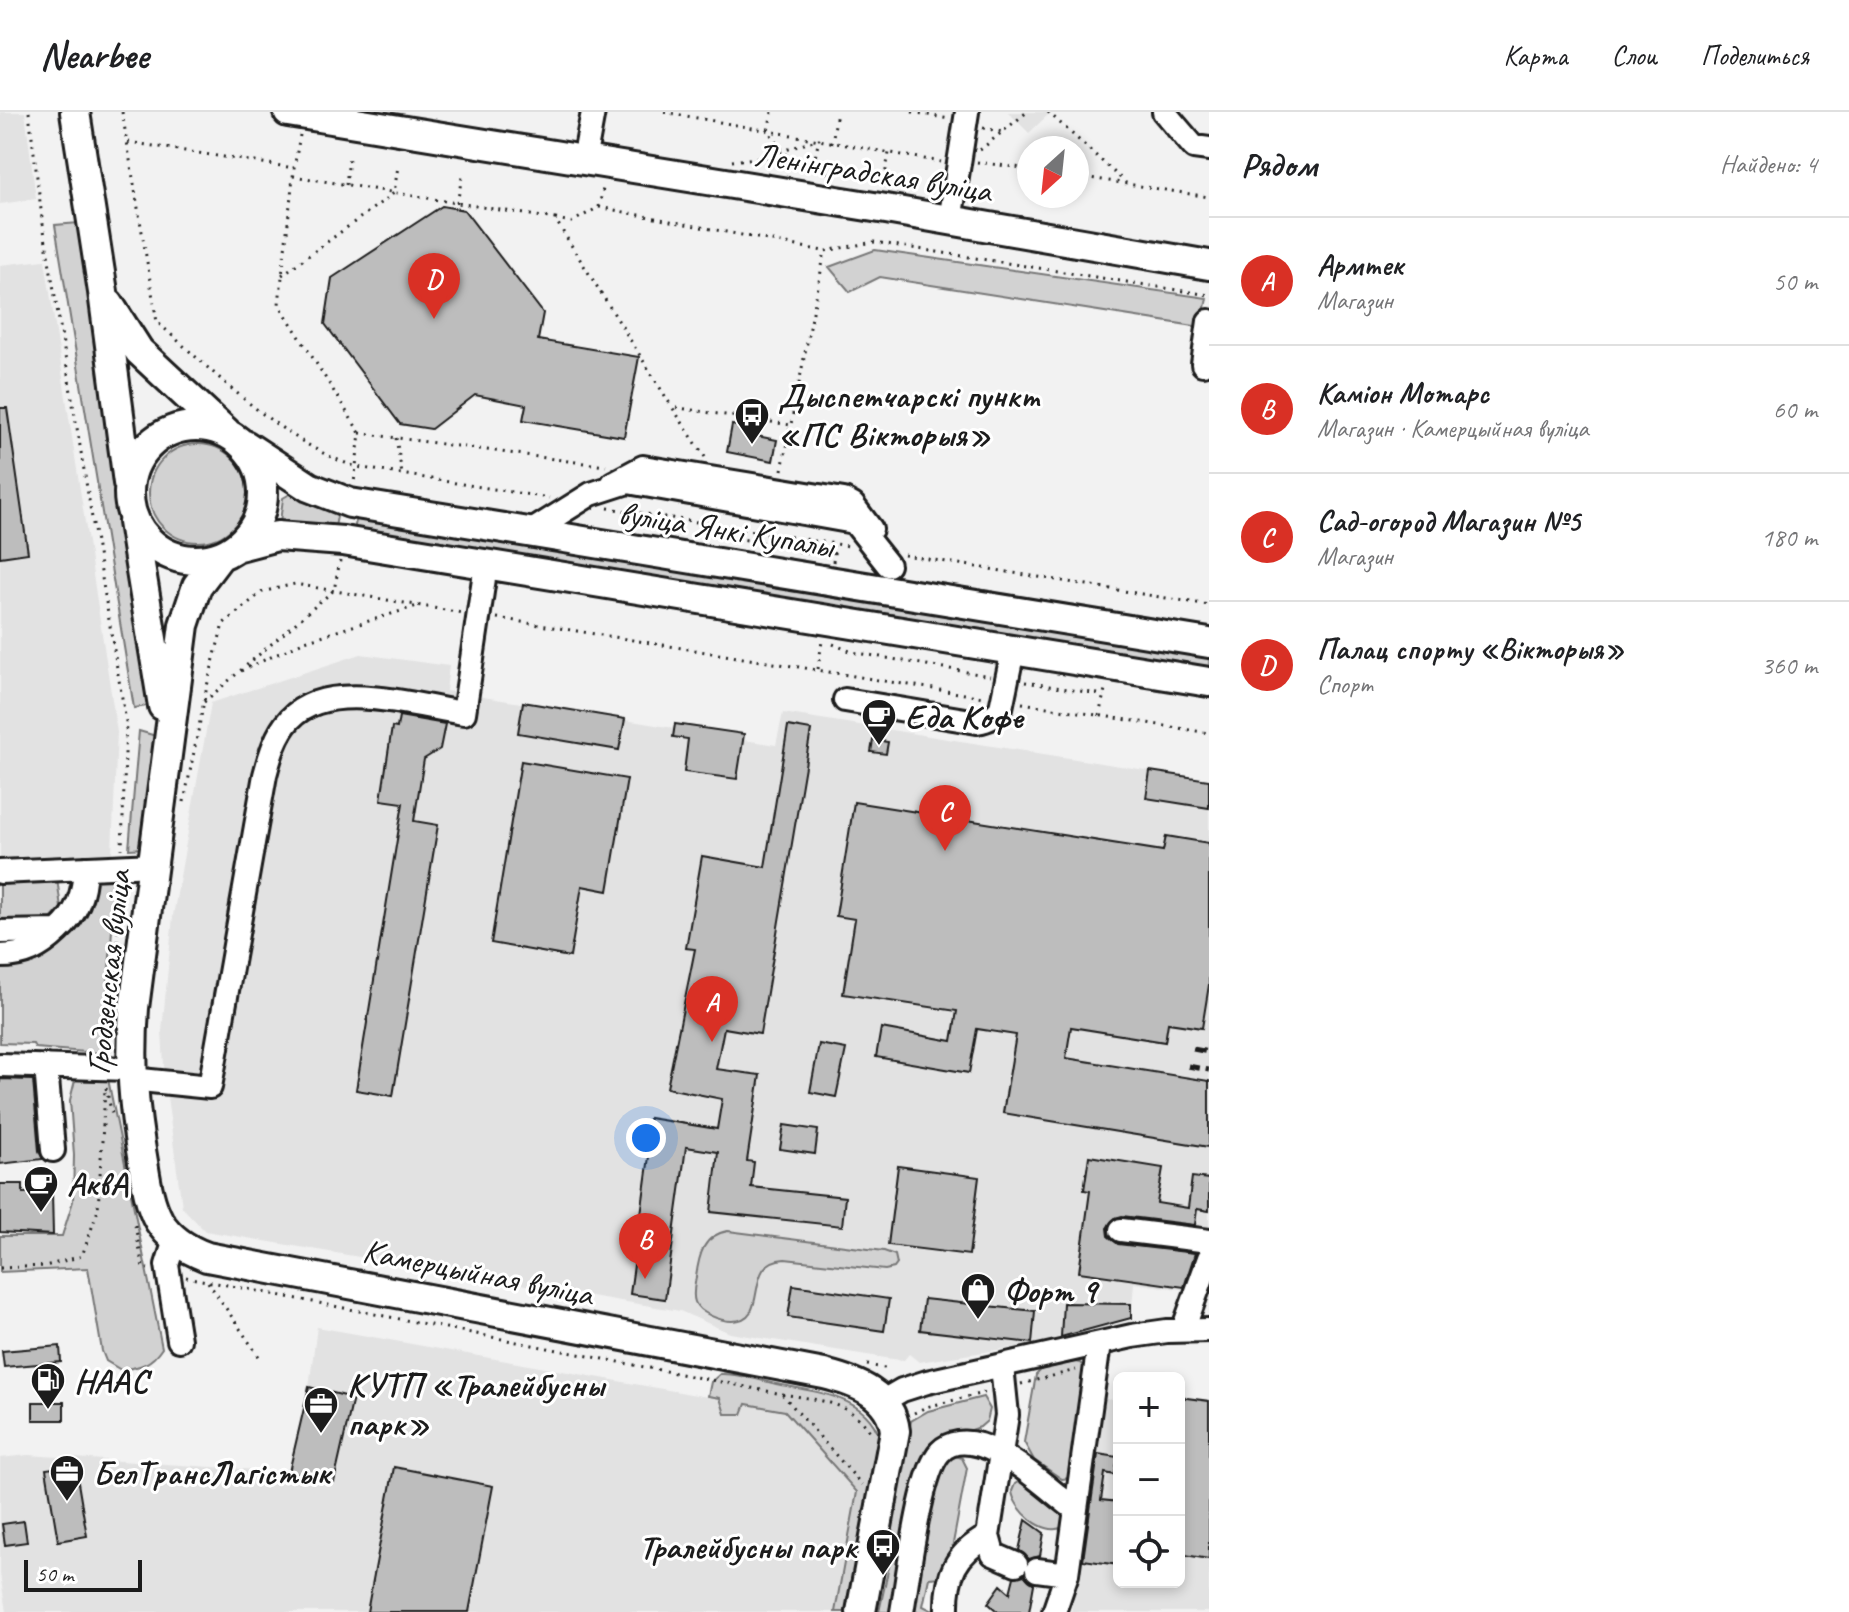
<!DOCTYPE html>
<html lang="ru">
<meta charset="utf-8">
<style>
:root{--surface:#fff;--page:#f2f2f2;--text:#202124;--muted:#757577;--line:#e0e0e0;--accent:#d93025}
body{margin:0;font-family:Caveat,sans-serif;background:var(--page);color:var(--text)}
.controls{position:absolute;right:24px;bottom:24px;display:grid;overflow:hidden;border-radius:12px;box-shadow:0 4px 12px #0003}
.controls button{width:72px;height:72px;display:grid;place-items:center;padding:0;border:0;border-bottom:2px solid var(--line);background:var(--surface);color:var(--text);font:40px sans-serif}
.compass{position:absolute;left:1017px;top:24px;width:72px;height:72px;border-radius:50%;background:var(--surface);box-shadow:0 4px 12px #0003;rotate:207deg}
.scale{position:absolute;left:24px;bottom:20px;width:118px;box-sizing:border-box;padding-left:8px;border:4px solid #1c1c1c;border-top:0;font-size:22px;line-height:28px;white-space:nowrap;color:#1c1c1c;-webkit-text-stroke:6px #fff;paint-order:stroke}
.you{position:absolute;left:646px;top:1026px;width:28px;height:28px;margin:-20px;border:6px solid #fff;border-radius:50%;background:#1a73e8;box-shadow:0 0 0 12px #1a73e833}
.badge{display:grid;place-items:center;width:52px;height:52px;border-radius:50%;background:var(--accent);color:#fff;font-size:26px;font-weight:700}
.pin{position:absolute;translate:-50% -66px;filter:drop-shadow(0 2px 4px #0008)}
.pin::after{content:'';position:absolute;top:42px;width:28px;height:24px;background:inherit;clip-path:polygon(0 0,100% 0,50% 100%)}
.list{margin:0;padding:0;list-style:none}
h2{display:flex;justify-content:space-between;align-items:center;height:104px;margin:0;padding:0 32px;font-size:34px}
h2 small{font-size:26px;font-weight:400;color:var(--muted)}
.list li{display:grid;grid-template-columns:52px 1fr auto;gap:24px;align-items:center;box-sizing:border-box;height:128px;padding:0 32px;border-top:2px solid var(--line)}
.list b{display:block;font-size:30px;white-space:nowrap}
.list p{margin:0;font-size:26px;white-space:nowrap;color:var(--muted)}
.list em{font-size:26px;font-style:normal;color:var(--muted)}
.icon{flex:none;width:44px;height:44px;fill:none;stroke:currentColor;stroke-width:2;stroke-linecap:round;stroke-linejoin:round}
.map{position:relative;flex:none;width:1209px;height:1500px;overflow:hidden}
header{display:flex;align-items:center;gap:48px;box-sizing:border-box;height:112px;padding:0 40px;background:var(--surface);border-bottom:2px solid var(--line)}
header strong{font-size:38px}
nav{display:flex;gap:44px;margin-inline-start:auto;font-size:28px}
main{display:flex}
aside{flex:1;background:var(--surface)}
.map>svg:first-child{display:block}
</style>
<header>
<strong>Nearbee</strong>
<nav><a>Карта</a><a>Слои</a><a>Поделиться</a></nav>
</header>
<main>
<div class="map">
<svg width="1209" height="1500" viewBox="0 0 1209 1500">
<rect width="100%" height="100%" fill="#f2f2f2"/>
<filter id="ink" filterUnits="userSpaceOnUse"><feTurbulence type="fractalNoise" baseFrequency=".0125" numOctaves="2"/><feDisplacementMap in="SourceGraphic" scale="16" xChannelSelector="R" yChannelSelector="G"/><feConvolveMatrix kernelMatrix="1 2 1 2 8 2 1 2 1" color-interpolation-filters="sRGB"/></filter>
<g filter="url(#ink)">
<path fill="#e2e2e2" d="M0 0H25L36 87 0 92Z
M1008 0H1051L1029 21Z
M45 148 117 620 112 741 0 750V153Z
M361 542 449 554 446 579 674 616 675 612 744 622V628L776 633 783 601 1209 668V1181L1134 1171 1131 1206 1031 1233 919 1250 909 1242 904 1248 892 1247 730 1221 680 1199 205 1119 182 1095 165 970 162 919 173 804 211 591Z
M317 1215 785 1299 857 1381 835 1500H6L0 1462V1346L28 1343 289 1360 309 1275Z
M1179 1285 1209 1289V1500H1071L1100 1287H1119V1470H1179Z"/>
<path fill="#d2d2d2" stroke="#777" stroke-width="2" d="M79 111 154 593 134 596 55 113Z
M875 138 1207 186 1201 215 880 165 850 180 829 155Z
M149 381a49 49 0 1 1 98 0a49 49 0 1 1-98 0Z
M290 382 316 394 338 399 335 415 280 410 283 386Z
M357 403 1209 544V557L354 419Z
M139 619 156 624 146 736 129 737Z
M94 764 116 765 103 937 99 941 35 936 33 932 0 931V851L46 840Z
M57 766 61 796 49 809 0 815V768Z
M76 964 108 967 162 1236C151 1253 140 1255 121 1258L106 1249 102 1239 88 1156 0 1160V1124H62L73 1089 74 1043 70 988Z
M728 1119 884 1139 895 1143 897 1152 894 1156 885 1158 785 1147C740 1149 772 1209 732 1209 720 1209 699 1201 695 1190 692 1182 695 1172 696 1165 699 1143 703 1123 728 1119Z
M1075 1250 1080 1251 1087 1258 1070 1366 1062 1367 1034 1348 1024 1330 1036 1263 1042 1257Z
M720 1262C738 1261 758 1268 776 1272 816 1280 873 1284 881 1333L852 1500H835L857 1380 785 1299 746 1292 742 1302H725L720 1286 708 1284 711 1270Z
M983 1285 990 1297 987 1309 980 1315 940 1329 896 1500H879L889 1454 891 1408 911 1309 928 1299Z
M952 1343 962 1346 967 1356 949 1453 942 1465 929 1466 923 1494 935 1500H915L912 1495 934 1366 944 1349Z
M1021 1368 1066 1400 1063 1415C1044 1425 1014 1398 1012 1379L1015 1372Z"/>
<path fill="#bdbdbd" stroke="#1c1c1c" stroke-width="2" d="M442 94 464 98 543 201 538 228 639 245 624 325 523 308 526 293 475 283 431 317 400 312 325 212 332 166Z
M0 296H7L28 441 0 445Z
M732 313 758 318 757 324 777 328 773 349 727 340Z
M523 590 625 607 619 638 518 621Z
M399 604 445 612 440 637 424 647 414 709 438 713 393 984 356 978 403 691 381 688 392 615 397 616Z
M675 612 744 622 737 667 684 660 688 627 673 625Z
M788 614 811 618 760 922 724 916 716 957 760 963 747 1049 754 1050 751 1075 845 1085 842 1114 711 1100 718 1040 686 1035 665 1187 630 1182 651 1030 646 1029 649 1006 717 1017 722 987 667 976 695 837 686 836 702 744 765 755Z
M873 628 888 630 886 642 871 640Z
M521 649 627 667 608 779 582 774 570 845 491 831Z
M1150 659 1209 668V696L1146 686Z
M854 690 1163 739 1166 724 1209 731V873L1202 916 1168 911 1165 930 1071 915 1066 946 1209 969V1035L1003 1001 1016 923 977 917 969 961 876 945 881 916 952 929 957 899 843 882 855 807 836 804Z
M819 932 846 937 836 985 810 980Z
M0 967 33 968 39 1039 43 1047 0 1052Z
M784 1013 818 1018 815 1042 780 1037Z
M1089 1044 1163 1056 1157 1091 1188 1096 1192 1065 1209 1067V1099L1197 1097 1195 1113 1122 1104 1115 1106 1107 1116 1108 1124 1118 1132 1195 1141 1184 1175 1079 1160 1090 1079 1084 1078Z
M898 1054 979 1065 969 1143 888 1133Z
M0 1072H23V1081L52 1080 53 1123 0 1120Z
M793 1173 889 1187 884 1219 788 1205Z
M924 1187 1035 1199 1032 1231 920 1218Z
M1063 1191 1131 1192V1206L1061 1225Z
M60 1234 61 1250 4 1255 2 1239Z
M309 1275 353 1286 334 1370 289 1360Z
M1179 1285 1209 1289V1447L1179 1442Z
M33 1290H64V1308H33Z
M1098 1342 1118 1345 1115 1363 1105 1361 1101 1388 1119 1390V1453L1083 1448Z
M75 1353 87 1424 58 1429 46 1357Z
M394 1355 493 1374 469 1500H367Z
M1026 1408 1044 1421 1040 1444 1029 1447 1019 1438Z
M24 1409 27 1430 5 1433 2 1412Z
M1024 1463 1034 1472 1029 1500H998L988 1491 1001 1473 1010 1481 1014 1465Z"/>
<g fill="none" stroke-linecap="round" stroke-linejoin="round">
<defs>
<path id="minor" d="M1164 0 1194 35 1209 37
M584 49 593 0
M950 109 967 0
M1203 252 1209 209
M613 371 643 355 844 388 853 393 871 417
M524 420 535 417 591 382 628 370 854 410 888 453
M845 588 977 610C989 608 994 605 1001 596L1013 538
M0 760 154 753
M0 820 58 819C77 802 84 782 85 756
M0 844C25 844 40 836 58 819
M0 953 130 957
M46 954 53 1038
M131 967 210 975 265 663C270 644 276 622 290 607 328 566 415 594 464 601L486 453
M1121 1118 1209 1129
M175 1128 167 1153 179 1228
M1183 1218 1209 1146
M883 1289 902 1278 927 1270 1132 1224 1167 1219 1209 1218
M988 1424 993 1442 1016 1452
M1037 1458 1067 1462
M902 1500C908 1466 920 1361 940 1340 950 1329 966 1329 980 1333 1013 1343 1048 1377 1076 1398
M947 1500C946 1463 955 1442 988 1424L1007 1303 1002 1254
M1054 1500 1067 1462 1099 1232"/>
<path id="major" d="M75 0 103 180 128 371
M288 0 880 96 1209 153
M109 192 139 239 226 320
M129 381a67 67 0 1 1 134 0a67 67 0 1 1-134 0Z
M245 333 309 375 350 391 1209 531
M133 410 163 594
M239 434 277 424 343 429 1209 570
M219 445 197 474 184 513 134 896C130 952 133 994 143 1050 146 1069 149 1091 159 1109 170 1127 188 1138 207 1145L824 1262C856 1270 891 1282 895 1319L861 1500"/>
</defs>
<use href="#minor" stroke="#1c1c1c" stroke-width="28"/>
<use href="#major" stroke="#1c1c1c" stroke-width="34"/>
<path stroke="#1c1c1c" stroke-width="3" stroke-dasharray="2 6" stroke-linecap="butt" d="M29 0 42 106 126 610 122 737
M122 0 157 210C213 259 285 333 357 355L549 386
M664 0 941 50
M772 0 768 19 793 51
M912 0 949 7
M1048 0 1126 71
M983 16 1003 20
M300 23 294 56 279 192 360 321 354 371
M128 30 294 56
M832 31 837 0
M980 38 1027 0
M765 45 819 27 813 55
M732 49 764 45 813 55 840 66
M977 50 1029 57
M293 64 555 107 672 295
M1077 64 1209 85
M346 73 349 46
M883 75 889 41
M457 91 462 65
M599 95 823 139
M555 107 572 110 599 95 604 72
M282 163 394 81 398 54
M360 321 606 354
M396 326 402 362
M705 345 672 295 791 313
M782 358 825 139 874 130 1209 183
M608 396 849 434
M725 414 723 424 777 433
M781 424 777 433 810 442
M904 443 1209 493
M833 450 835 434
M497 506 983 585
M833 532 852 540 990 564
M818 557 822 529
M241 559 305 529 417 494
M1025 570 1104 583
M204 590 334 478 340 449
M1022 591 1209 621
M1099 604 1106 573
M184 690 207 574 223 512 262 480 295 472 462 501
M115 861 121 772
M106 976 113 1007
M135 1113 143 1156 148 1157
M0 1156 45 1154 82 1144 98 1098 105 978
M186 1165 782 1282 862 1373
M208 1170 260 1246
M867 1253 890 1257
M1021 1272 1076 1258
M782 1282C817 1288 853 1289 872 1323
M914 1301 926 1295 987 1280"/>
<use href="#minor" stroke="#fff" stroke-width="22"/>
<use href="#major" stroke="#fff" stroke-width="28"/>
<path stroke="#1c1c1c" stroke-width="5" stroke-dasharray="12 6" stroke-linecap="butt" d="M1193 937 1209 940
M1188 954 1209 958"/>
</g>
</g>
<defs>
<symbol id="bus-pin" viewBox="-11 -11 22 30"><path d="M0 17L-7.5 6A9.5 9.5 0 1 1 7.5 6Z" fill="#1c1c1c" stroke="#fff"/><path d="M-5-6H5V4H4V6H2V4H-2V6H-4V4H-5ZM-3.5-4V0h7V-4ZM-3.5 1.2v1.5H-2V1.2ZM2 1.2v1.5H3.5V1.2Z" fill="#fff"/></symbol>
<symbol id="cafe-pin" viewBox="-11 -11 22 30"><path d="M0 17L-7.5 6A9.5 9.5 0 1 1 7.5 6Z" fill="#1c1c1c" stroke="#fff"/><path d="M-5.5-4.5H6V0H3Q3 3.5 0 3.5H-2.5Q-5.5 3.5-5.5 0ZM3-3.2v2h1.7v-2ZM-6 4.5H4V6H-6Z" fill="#fff"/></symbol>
<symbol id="shop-pin" viewBox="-11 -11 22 30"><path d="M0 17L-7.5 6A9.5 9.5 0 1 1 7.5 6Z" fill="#1c1c1c" stroke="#fff"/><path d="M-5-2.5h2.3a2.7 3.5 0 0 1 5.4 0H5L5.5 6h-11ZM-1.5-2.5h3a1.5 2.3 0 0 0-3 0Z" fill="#fff"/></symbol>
<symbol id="fuel-pin" viewBox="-11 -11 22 30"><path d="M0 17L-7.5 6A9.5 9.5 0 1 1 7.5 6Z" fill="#1c1c1c" stroke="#fff"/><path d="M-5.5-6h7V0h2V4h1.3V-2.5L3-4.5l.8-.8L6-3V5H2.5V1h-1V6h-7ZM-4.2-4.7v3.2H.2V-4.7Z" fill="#fff"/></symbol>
<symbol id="office-pin" viewBox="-11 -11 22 30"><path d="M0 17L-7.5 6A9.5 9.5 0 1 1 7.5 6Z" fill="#1c1c1c" stroke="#fff"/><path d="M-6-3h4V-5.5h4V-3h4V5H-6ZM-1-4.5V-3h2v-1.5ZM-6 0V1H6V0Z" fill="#fff"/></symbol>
</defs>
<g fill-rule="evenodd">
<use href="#bus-pin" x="732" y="283" width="40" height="54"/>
<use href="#cafe-pin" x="859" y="584" width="40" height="54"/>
<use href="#cafe-pin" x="21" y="1051" width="40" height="54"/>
<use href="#shop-pin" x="958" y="1158" width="40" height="54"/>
<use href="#fuel-pin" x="28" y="1248" width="40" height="54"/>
<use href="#office-pin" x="301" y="1272" width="40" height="54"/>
<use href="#office-pin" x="47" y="1340" width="40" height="54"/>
<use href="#bus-pin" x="863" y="1414" width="40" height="54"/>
</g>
<g text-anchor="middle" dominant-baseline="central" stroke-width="6" stroke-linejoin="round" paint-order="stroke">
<g font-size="34" fill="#1c1c1c" stroke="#fff">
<text transform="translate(873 60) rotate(9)">Ленінградская вуліца</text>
<text transform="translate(726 417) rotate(9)">вуліца Янкі Купалы</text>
<text transform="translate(108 860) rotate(-84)">Гродзенская вуліца</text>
<text transform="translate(478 1160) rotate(11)">Камерцыйная вуліца</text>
</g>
<g font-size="34" font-weight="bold" fill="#1c1c1c" stroke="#fff" text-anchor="start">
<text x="778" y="283">Дыспетчарскі пункт<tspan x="778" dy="39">«ПС Вікторыя»</tspan></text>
<text x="905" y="604">Еда Кофе</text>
<text x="67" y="1071">АквА</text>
<text x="1004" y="1178">Форт 9</text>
<text x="74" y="1268">НААС</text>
<text x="347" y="1272">КУТП «Тралейбусны<tspan x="347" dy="39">парк»</tspan></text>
<text x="93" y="1360">БелТрансЛагістык</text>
<text x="857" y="1434" text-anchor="end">Тралейбусны парк</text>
</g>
</g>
</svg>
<div class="controls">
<button>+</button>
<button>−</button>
<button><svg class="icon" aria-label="locate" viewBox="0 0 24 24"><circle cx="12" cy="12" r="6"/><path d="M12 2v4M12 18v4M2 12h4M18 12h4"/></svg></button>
</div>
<svg class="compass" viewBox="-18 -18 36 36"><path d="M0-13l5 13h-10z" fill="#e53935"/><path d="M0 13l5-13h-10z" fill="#757577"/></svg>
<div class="scale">50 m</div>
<div class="you"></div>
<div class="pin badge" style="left:712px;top:930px">A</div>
<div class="pin badge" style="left:645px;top:1167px">B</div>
<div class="pin badge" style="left:945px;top:739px">C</div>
<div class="pin badge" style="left:434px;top:207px">D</div>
</div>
<aside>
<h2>Рядом<small>Найдено: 4</small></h2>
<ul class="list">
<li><span class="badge">A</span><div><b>Армтек</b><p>Магазин</p></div><em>50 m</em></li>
<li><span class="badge">B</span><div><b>Каміон Мотарс</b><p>Магазин · Камерцыйная вуліца</p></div><em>60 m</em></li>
<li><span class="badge">C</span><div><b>Сад-огород Магазин №5</b><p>Магазин</p></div><em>180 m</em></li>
<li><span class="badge">D</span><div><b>Палац спорту «Вікторыя»</b><p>Спорт</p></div><em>360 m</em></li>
</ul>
</aside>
</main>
